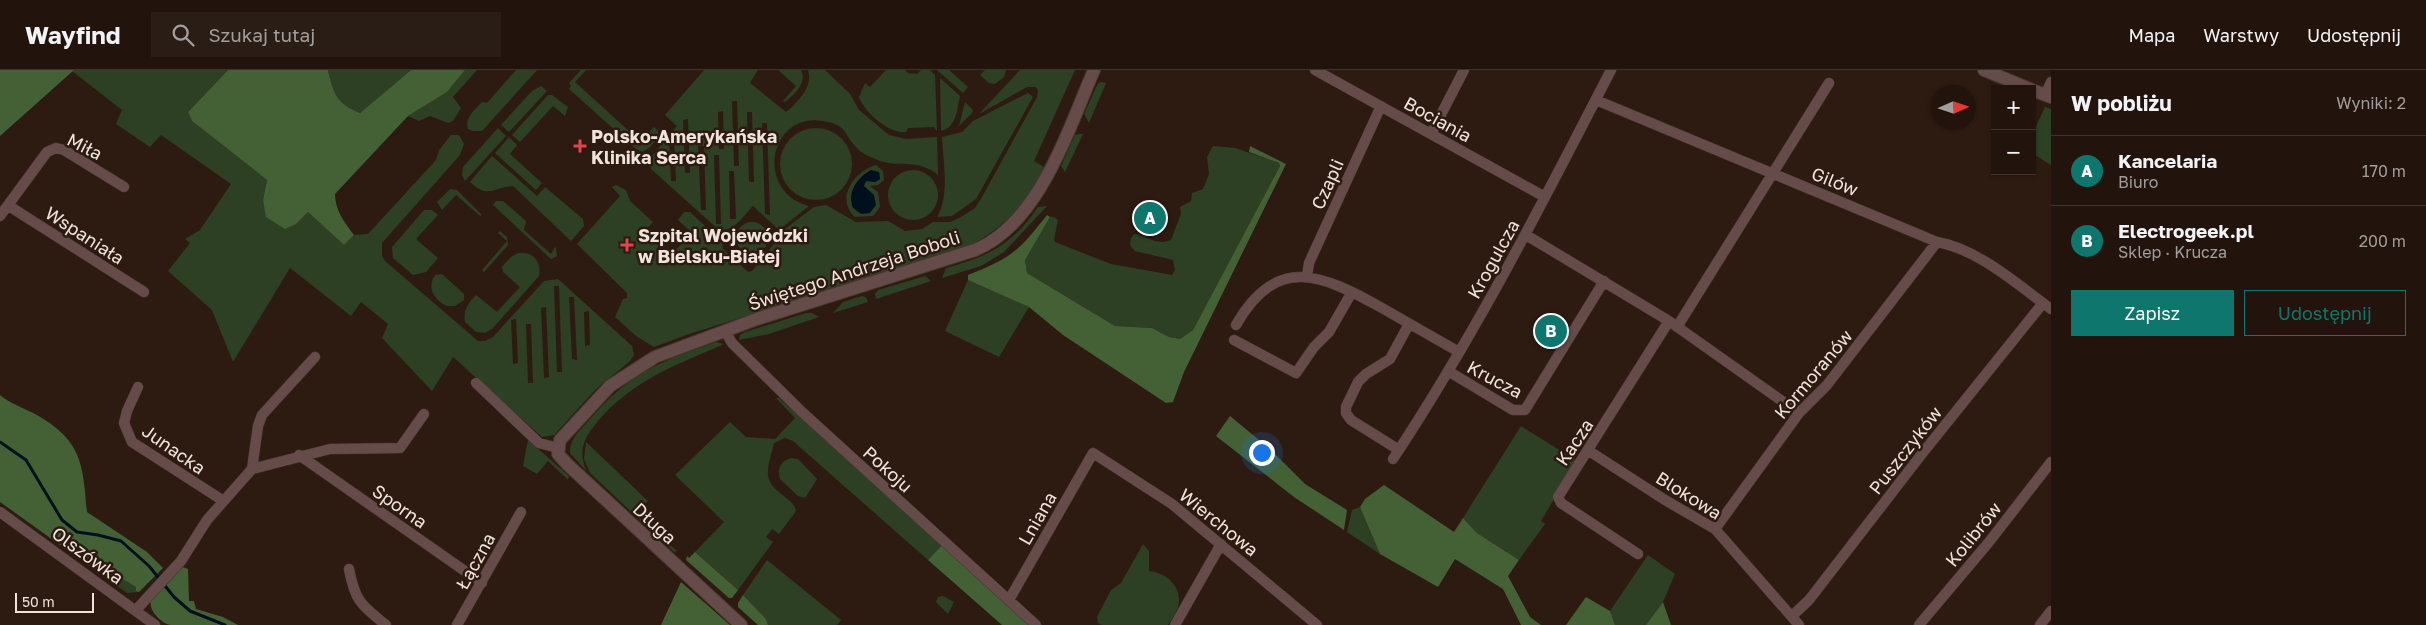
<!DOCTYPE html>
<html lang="pl">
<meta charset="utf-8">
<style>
:root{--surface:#22140d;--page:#2a1d16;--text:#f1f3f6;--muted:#a29e9d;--line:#3f332e;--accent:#0f766e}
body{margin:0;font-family:"Golos Text",sans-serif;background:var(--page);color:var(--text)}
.controls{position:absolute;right:15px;top:15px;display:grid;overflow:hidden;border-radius:0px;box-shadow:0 1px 4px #0004}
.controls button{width:45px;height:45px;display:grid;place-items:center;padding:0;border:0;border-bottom:1px solid var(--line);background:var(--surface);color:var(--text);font:25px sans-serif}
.compass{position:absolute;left:1931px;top:15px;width:45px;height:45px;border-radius:50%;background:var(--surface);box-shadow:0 1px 4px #0004;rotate:87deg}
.scale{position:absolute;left:15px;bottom:12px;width:79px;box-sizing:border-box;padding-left:5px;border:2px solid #f0e3dc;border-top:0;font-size:14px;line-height:18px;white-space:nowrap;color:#f0e3dc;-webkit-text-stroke:4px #2d1b11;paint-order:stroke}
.you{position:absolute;left:1261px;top:382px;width:18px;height:18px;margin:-12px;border:4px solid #fff;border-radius:50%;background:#1a73e8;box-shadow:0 0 0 8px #1a73e833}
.badge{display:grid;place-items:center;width:32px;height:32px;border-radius:50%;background:var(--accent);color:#fff;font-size:16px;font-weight:700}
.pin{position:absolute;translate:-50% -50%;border:2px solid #fff;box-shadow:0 1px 5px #0006}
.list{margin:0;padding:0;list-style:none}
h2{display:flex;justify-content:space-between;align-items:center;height:65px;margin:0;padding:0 20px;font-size:21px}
h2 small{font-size:16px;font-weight:400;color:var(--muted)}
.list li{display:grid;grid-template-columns:32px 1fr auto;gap:15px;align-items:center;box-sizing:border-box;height:70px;padding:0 20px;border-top:1px solid var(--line)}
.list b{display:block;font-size:19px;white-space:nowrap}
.list p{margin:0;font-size:16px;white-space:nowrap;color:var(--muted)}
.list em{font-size:16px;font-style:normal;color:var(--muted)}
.actions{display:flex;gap:10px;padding:15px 20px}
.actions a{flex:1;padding:11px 0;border:1px solid var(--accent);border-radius:0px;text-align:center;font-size:18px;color:var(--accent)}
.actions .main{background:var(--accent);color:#fff}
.icon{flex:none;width:28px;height:28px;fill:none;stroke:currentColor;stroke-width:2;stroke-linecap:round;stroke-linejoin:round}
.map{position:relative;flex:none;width:2051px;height:555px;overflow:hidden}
header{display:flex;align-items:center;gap:30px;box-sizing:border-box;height:70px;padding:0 25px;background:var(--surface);border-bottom:1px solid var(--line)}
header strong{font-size:24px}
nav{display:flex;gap:28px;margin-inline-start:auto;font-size:18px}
.search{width:350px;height:45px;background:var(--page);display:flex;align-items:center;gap:12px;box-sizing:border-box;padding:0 18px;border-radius:0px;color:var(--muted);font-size:19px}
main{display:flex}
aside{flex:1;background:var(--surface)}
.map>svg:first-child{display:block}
</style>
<header>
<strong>Wayfind</strong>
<div class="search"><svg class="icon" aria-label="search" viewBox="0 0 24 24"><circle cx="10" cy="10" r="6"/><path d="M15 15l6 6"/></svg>Szukaj tutaj</div>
<nav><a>Mapa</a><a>Warstwy</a><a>Udostępnij</a></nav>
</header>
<main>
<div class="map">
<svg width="2051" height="555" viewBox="0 0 2051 555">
<rect width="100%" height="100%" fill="#2d1b11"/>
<path fill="#2d4023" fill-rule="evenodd" d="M74 0H228L188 42 192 51 267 110 263 130 296 154 308 142 344 175 354 165 368 164 436 90 439 80 451 65H459L464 74 460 85 382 173V186L385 191 478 271H485L493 267 544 211 558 209 632 276 634 285 629 292 596 319 554 365 542 367 453 287 432 321 382 268 388 254 361 232 351 246 290 198 233 292 212 240 168 201 190 173 185 169 200 160 231 114 161 65 150 77 116 54 122 40 72 1ZM554 216H559L562 302H557ZM569 227H574L577 290 572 289ZM546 237 549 307 544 308 541 238ZM589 241 590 275 585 276 584 242ZM516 249 518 293 513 294 511 250ZM526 254H531L533 313H528Z
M328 0H411L360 43C337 34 333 23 328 0Z
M465 0H477L453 27 461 38 453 51 448 53 430 46 419 51 408 46 447 22Z
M516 0H537L482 61H473L468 59C464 48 475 40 482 32L487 33Z
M581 0H586L575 12 640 71 654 57 658 61 659 67 649 78 642 82 636 79 569 19 571 16 569 13Z
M704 0H758L750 13 786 42C797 33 814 16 808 0H825L850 24 859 40 889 65 906 69 937 67 938 105C917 88 903 98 880 91 873 88 862 84 857 78 844 65 847 54 823 51 769 42 754 122 809 136L779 160 753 136C743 146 735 161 719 160L651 99 648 91 677 56 665 45ZM732 31H737L739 96H734ZM723 41 724 79H719L718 42ZM747 42H752L754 112H749ZM688 49 690 103H685L683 50ZM762 53H767L770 145 765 144ZM669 68H674L676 111H671ZM698 76H704L706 140H701ZM714 85H719L721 154H716ZM729 101H734L736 149H730Z
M778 0H801C808 12 794 25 785 32L783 31 796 16Z
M886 0H905L908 3 917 4 921 0H930L935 5 937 61 934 57 908 58 906 62C889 64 865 43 859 27L865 13 870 17Z
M937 0H949L968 17 963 23Z
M985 0H1006L1004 7 995 14 989 13 980 5Z
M1020 0H1075L1034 91 1044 97C1029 133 1003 158 969 176L686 265 654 277 636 266 615 247 623 229 627 228V223L577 174 620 126 612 117 616 115 626 120 630 131 653 152 646 160 672 184 692 163 678 150 684 142H690L722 172 723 179 748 202 752 201 783 163 781 162 814 137 826 135 856 152 888 151 905 161 922 159 933 152H950L961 147 975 138 982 127 1037 27 1038 20 1036 17H1027L979 44Z
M940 8 960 26C957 39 957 57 941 61Z
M1102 12 1106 13 1089 53 1084 44 1098 13Z
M541 16 547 21 509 62 501 55 532 21Z
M1028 23 1033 27 976 129 952 146 937 147C950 126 943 91 942 67L962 62 973 51Z
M548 25H552L568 37 565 46 553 36 520 72 512 65Z
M965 32 973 40 972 43 959 56Z
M2045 37 2051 39V95L2032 83V65Z
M498 58 506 66 465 111 462 105 463 97Z
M780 94a36 36 0 1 1 72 0a36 36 0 1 1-72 0Z
M1080 64H1083L1065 102 1061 96 1075 65Z
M509 67 517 75 510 84 542 113 536 120 495 83Z
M1213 76 1235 78 1279 93 1280 96 1193 260 1180 269 1169 267 1152 258 1115 256 1027 203 1025 190 1050 147H1054L1058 150 1054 170 1055 172 1111 194 1172 205 1175 200 1173 190 1135 181 1130 175 1131 168 1134 164C1148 166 1156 176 1171 170L1181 144 1180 137 1191 131 1192 123 1203 119 1209 104 1207 87Z
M492 86 537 126 545 117 583 149 584 156 571 171 513 116C492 118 488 129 470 112Z
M876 95 883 101 884 110 878 115 870 116 878 122 880 137 873 146 855 147C835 129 854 101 876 95ZM879 102 880 109 875 112 869 109 864 113V117L874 125 865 144 851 127C853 117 857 111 865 104Z
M888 125a25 25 0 1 1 50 0a25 25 0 1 1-50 0Z
M450 119 457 120 482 145 480 146 456 125 442 140 437 132Z
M496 131H503L526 151 524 160 551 184 555 177 556 178 557 186 551 189 493 135Z
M1047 136 1004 182 981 196 942 208 946 198C989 186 1012 175 1038 137Z
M424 140H432L438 145 416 169 438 188 426 202 413 205 393 188 392 177Z
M736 168a16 16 0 1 1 32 0a16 16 0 1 1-32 0Z
M500 161 507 167 508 175 484 202 482 200 507 171 498 163Z
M518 183C532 181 542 191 539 206L493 258 485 263 476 262 465 252C463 239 468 234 476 225L497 242 520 217 503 202 502 197 511 187Z
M442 204 464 224V230L455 236H447C435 230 426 219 435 205Z
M925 206 931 211 876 229 875 224 878 220Z
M968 210 1029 237 999 287 945 261Z
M862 226 866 227 868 232 833 243 843 232Z
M806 243H812L819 247 769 264 739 270 740 265 745 262Z
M716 272 724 274C676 295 633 310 598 351 584 368 577 380 587 402L570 383C569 369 580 361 588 351 630 303 658 292 716 272Z
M776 328H779L942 475 928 490 793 371 785 368 774 373C772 383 767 395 768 405 770 423 795 428 796 441L779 464 772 459 766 467 773 472 738 520 695 482 724 452 675 405 730 352 746 367 775 369 795 348Z
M1521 356 1577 391 1541 451 1545 454 1519 490 1477 463 1463 448Z
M528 370 569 406 568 410 548 391 537 404 523 396Z
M586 372 648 431 635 444 677 481 674 482 590 403 584 389Z
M791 388 798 389 817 409 805 428 798 426 780 409C777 399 780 391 791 388Z
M1360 437 1380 484 1347 462 1352 440Z
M1143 474 1149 481V501C1167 503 1183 517 1178 537 1176 544 1171 549 1168 555H1102L1098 553 1097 547 1111 520 1121 513Z
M77 482 136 517V521L139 522 127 523 74 485Z
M1648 485 1675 504 1663 532 1646 555H1615L1610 541Z
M767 490 841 550 837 555H768L766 549 743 525Z
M943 526 954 532 948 544 936 532 938 527Z"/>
<path fill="#446135" d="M0 0H74L0 66Z
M228 0H328C333 23 337 34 360 43L411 0H465L447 22 408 46 335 124C335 140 344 152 354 165L344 175 308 142 296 154 285 159 266 147 263 130 267 110 192 51 188 42Z
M1250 76 1286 94 1184 302 1173 332 1166 333 1063 265 1029 237 968 210V205C1011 188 1018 182 1047 145L1050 147 1025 190 1027 203 1115 256 1152 258 1169 267 1180 269 1193 260 1280 96 1279 93 1249 82Z
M0 325C11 334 24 338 37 345 82 371 83 394 87 442L147 482 163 498 139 522 136 521V517L77 482 74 485 0 432Z
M1230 346 1270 379 1305 414 1347 440 1344 460 1294 427 1216 366Z
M1384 415 1454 462 1463 448 1477 463 1519 490 1508 506 1530 547 1541 555H1521L1503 519 1455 489 1438 517 1380 484 1360 437 1365 429Z
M942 475 1030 555H1002L928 490Z
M695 482 738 520 732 528H729L686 490 687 486 689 488Z
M183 497 188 499 189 531H194L196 539 223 547 238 555C217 555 192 555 171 555 162 554 148 540 151 531Z
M681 512 730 555H661Z
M743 525 766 549 768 555H758L738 537V533Z
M1586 527 1610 541 1615 555H1566Z
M1663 532 1671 555H1646Z"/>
<path fill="#000f1e" d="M871 100 879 102 880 109 875 112 866 111 864 116 874 125 876 135 870 143 861 144 853 138C847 122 857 108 871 100Z"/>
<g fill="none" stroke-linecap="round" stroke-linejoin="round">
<path stroke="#000f1e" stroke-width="3" d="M0 372 26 390 62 450 77 462 98 465 121 471 149 496 174 527 190 541 225 555"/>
<defs>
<path id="minor" d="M1315 0 1545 127
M2045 25 2051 12
M1596 30 1937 172C1978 179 2018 215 2051 239
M1431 64 1464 0
M9 136 144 222
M0 146 47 82 56 78 64 80 124 117
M1526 165 1669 251 1799 343
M1307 206 1309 193 1381 36
M1236 255C1277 183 1323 205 1382 238 1408 253 1433 267 1459 282
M1677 257 1829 13
M725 261 732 273 801 341 1036 555
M1234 270 1296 303 1314 277 1329 262 1352 222
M1448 301 1513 340H1525L1604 211
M476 313 539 373 558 378
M138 317 127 341 124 353 132 372 222 430
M1399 380 1351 350 1346 343V337L1358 312 1366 304 1390 289 1409 254
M1589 381 1665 430 1715 459 1799 555
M299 385 482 513
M1393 389C1475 265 1543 132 1611 0
M252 399 330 379 400 378 424 344
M252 399 258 356 262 345 315 287
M0 442 155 555
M1715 459 1799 343 1827 315 1937 172
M1638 484 1561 433 1558 427 1669 251
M349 499C355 531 361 535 386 555
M1009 530 1093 383 1172 434 1317 555
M136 540 181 491 207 450 252 399
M1792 546 1809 530 1921 385 2043 233
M457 555 521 442
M1175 555 1221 474
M1919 555 1989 472 2051 392
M2040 555 2051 541"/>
<path id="tertiary" d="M1984 0 2030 19
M2032 20 2051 27
M741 555 567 394 558 384 560 370 610 316 655 287 757 249 975 180C1039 154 1068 60 1094 0"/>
</defs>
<use href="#minor" stroke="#48372d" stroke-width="11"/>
<use href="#tertiary" stroke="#48372d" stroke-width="14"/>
<use href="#minor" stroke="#654c4b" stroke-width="10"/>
<use href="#tertiary" stroke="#654c4b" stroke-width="12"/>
</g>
<g fill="#e0444e" stroke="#2d1b11" stroke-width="2">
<path d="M577.5 68.5h5v5h5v5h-5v5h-5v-5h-5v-5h5z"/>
<path d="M624.5 167.5h5v5h5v5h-5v5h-5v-5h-5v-5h5z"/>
</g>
<g text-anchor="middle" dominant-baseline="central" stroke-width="5" stroke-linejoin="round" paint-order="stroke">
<g font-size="18" fill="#f0e3dc" stroke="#2d1b11">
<text transform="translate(1438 49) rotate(29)">Bociania</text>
<text transform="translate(85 76) rotate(27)">Miła</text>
<text transform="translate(1835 111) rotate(22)">Gilów</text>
<text transform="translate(1327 114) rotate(-66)">Czapli</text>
<text transform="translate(85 165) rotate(33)">Wspaniała</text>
<text transform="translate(1493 189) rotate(-61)">Krogulcza</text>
<text transform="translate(854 200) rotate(-18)">Świętego Andrzeja Boboli</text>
<text transform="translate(1813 304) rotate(-50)">Kormoranów</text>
<text transform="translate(1495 309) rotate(28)">Krucza</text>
<text transform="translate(1574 372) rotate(-56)">Kacza</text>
<text transform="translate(174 379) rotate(35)">Junacka</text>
<text transform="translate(1905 380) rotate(-52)">Puszczyków</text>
<text transform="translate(888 399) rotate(42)">Pokoju</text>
<text transform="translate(1689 425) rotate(32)">Blokowa</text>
<text transform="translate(400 436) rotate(35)">Sporna</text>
<text transform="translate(1037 448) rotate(-60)">Lniana</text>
<text transform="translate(1219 452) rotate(39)">Wierchowa</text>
<text transform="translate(655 453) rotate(43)">Długa</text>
<text transform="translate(1973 464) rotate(-51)">Kolibrów</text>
<text transform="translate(88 485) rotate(36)">Olszówka</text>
<text transform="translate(475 491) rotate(-61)">Łączna</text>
</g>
<g font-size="18" font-weight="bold" fill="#f0e3dc" stroke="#2d1b11" text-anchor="start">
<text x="591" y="66">Polsko-Amerykańska<tspan x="591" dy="21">Klinika Serca</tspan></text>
<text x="638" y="165">Szpital Wojewódzki<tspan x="638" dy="21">w Bielsku-Białej</tspan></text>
</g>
</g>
</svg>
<div class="controls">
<button>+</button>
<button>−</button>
</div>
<svg class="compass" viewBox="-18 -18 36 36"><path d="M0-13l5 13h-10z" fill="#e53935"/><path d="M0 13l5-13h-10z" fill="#a29e9d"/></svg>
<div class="scale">50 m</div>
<div class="you"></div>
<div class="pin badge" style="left:1150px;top:148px">A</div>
<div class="pin badge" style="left:1551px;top:261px">B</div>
</div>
<aside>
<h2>W pobliżu<small>Wyniki: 2</small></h2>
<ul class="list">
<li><span class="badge">A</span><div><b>Kancelaria</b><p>Biuro</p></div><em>170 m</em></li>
<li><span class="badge">B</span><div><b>Electrogeek.pl</b><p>Sklep · Krucza</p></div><em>200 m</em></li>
</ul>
<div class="actions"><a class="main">Zapisz</a><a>Udostępnij</a></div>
</aside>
</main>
